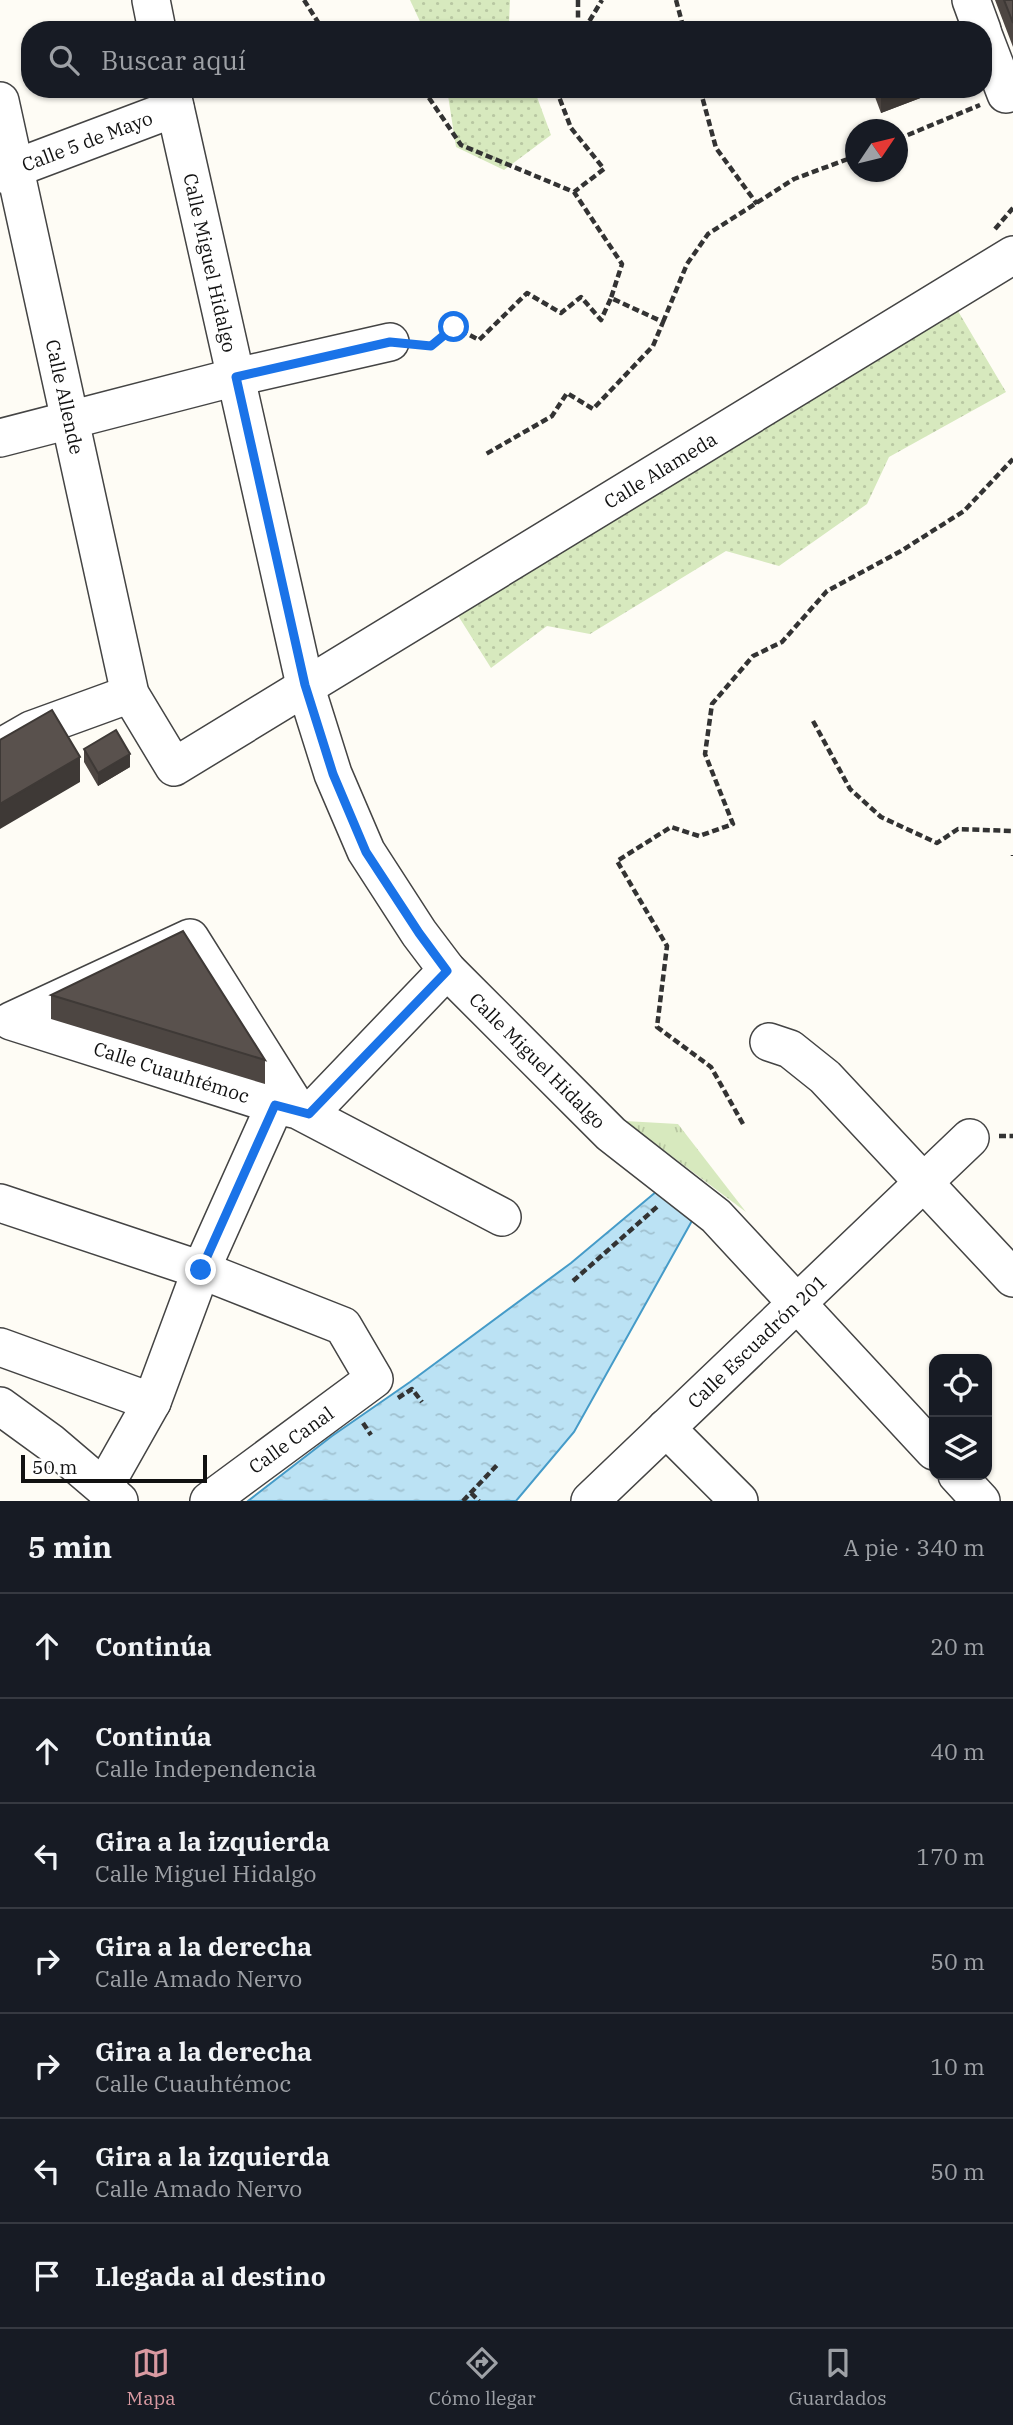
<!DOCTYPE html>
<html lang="es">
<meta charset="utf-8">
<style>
:root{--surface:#171b24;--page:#20242c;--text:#f1f3f6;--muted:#9ea1a6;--line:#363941;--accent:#d99aa2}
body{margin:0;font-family:"IBM Plex Serif",serif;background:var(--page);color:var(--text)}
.controls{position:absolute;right:21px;bottom:21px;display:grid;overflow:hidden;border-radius:14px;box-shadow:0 2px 5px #0004}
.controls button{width:63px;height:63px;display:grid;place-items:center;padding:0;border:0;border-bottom:2px solid var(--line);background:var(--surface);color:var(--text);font:35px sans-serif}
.compass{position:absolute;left:845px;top:119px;width:63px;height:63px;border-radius:50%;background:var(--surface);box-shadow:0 2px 5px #0004;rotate:55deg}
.scale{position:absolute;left:21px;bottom:18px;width:186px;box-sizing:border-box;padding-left:7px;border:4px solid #111;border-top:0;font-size:19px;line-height:24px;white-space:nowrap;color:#111;-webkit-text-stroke:5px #fff;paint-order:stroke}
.stop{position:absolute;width:21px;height:21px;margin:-16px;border:5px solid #1a73e8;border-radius:50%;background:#fff}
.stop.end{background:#1a73e8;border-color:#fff;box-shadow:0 2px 7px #0008}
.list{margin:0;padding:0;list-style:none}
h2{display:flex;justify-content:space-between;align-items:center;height:91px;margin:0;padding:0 28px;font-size:30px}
h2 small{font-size:23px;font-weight:400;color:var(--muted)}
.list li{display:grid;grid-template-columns:46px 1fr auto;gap:21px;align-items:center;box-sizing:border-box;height:105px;padding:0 28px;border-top:2px solid var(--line)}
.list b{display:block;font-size:26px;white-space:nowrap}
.list p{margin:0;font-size:23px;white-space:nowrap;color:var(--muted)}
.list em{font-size:23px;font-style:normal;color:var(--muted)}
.icon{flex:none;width:38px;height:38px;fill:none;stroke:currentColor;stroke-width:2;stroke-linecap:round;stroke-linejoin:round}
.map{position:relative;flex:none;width:1013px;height:1501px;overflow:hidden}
.search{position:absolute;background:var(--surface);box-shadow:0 2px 5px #0004;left:21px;right:21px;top:21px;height:77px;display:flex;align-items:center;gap:18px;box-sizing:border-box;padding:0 24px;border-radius:28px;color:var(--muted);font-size:26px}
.sheet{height:826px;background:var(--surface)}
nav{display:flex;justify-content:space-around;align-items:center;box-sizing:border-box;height:98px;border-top:2px solid var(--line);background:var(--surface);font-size:19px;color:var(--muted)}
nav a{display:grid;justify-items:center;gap:4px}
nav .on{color:var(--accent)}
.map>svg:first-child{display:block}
</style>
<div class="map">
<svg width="1013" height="1501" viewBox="0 0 1013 1501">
<defs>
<pattern id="grass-dots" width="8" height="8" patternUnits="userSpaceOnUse" patternTransform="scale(1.75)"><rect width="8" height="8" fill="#d7e9be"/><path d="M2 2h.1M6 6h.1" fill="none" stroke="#b8c7a2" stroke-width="1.8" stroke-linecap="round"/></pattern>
<pattern id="park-tufts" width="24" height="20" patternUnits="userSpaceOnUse" patternTransform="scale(1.75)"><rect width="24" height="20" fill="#d7e9be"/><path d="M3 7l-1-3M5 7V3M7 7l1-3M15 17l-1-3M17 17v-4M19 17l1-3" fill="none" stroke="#b8c7a2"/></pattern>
<pattern id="water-ripples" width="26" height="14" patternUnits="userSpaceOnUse" patternTransform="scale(1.75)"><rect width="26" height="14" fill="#bbe2f4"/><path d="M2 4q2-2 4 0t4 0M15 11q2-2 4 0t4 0" fill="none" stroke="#a0c1d0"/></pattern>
</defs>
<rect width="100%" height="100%" fill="#fefcf5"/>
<path fill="url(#grass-dots)" d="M410 0H510L509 23 511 30H424Z
M447 89H534L551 135 504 170 456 147Z
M955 306 1006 392 889 457 867 504 779 566 726 551 590 634 547 626 491 668 457 614Z"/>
<path fill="url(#park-tufts)" d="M625 1121 678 1124 746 1212Z"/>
<path fill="url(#water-ripples)" stroke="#459bc8" stroke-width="2" d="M657 1191 693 1219 574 1432 516 1501H248L332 1436 410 1382 571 1263Z"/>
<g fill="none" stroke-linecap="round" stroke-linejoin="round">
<defs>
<g id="minor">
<path d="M151 0 157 30"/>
<path d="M971 0 982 30"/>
<path d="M983 34 1006 94 1013 92"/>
<path id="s1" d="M171 89 305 685 333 774 366 851 419 933 447 970 611 1134 716 1216 934 1451"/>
<path id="s2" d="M0 101 130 694 174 767 1013 255"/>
<path id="s3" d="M0 174 175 108"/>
<path d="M0 438 236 377 390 342"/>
<path d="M0 748 31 730 130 694"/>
<path d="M769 1042 790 1049 825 1077 1013 1278"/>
<path id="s4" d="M298 1110 190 938 11 1021 275 1105 298 1110 502 1217"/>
<path d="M309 1114 447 970"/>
<path d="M0 1203 201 1270 343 1326 374 1379 209 1501"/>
<path d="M0 1347 152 1402"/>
<path d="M0 1406 51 1443 119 1501"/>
<path d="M666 1428 739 1501"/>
<path d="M957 1475 981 1501"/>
<path d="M104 1487 152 1402 201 1270 275 1105"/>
<path id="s5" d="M590 1501 970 1138"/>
</g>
</defs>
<use href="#minor" stroke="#444" stroke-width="40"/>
<path stroke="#333" stroke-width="4.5" stroke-dasharray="7 3.5" stroke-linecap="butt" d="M304 0 323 30
M578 0V30
M676 0 684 30
M584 30 602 0
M423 89 461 145 574 192 622 264 611 298 663 322 653 346 593 409 567 393 552 416 486 454
M556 89 571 128 604 169 574 192
M700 89 716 148 757 204
M898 139 980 105
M995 229 1013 208
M663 322 687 264 708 234 794 179 856 156
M416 345 431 346 454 327 479 340 527 293 561 313 581 297 601 320 611 298
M813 721 850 789 881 817 937 843 958 829 1013 831
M1013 855V856
M743 1124 711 1067 657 1027 667 946 617 861 671 827 699 836 733 824 705 754 712 704 753 656 782 642 827 591 901 551 964 511 1013 459
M999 1136H1013
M573 1281 658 1206
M398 1398 412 1389 422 1402
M363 1423 371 1435
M471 1493 479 1501
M463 1501 499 1463"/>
<use href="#minor" stroke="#fff" stroke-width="37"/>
</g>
<path fill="#4d4642" d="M995 0H1013V47Z
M872 89H944L881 113Z
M84 749 130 767 98 786 84 762Z
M51 995 265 1060V1084L51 1019Z"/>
<path fill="#3e3936" d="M893 89H944L881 113V94Z
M130 754V767L98 786V773Z
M80 757V782L0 829V804Z"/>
<path fill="#59514d" stroke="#3e3936" stroke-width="2" d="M1004 0H1013V23Z
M880 89H893L881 94Z
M52 710 80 757 0 804V740Z
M116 730 130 754 98 773 84 749Z
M183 931 265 1060 51 995Z"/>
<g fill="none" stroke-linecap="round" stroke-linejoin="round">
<path stroke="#1a73e8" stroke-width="9" d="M201 1270 275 1105 309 1114 447 971 419 933 366 852 333 774 305 685 236 377 390 342 431 346 454 327"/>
</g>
<g text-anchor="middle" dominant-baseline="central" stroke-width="7" stroke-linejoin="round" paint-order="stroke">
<g font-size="19" fill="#111" stroke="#fff">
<text stroke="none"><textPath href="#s3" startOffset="93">Calle 5 de Mayo</textPath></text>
<text stroke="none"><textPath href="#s1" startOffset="178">Calle Miguel Hidalgo</textPath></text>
<text stroke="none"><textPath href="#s2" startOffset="303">Calle Allende</textPath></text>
<text stroke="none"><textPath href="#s2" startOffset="1262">Calle Alameda</textPath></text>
<text stroke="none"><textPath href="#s1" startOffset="1060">Calle Miguel Hidalgo</textPath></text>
<text stroke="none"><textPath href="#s4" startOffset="569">Calle Cuauhtémoc</textPath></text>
<text stroke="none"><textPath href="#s5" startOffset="231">Calle Escuadrón 201</textPath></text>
<text transform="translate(291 1440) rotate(-36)">Calle Canal</text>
</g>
</g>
</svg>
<div class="controls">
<button><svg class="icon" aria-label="locate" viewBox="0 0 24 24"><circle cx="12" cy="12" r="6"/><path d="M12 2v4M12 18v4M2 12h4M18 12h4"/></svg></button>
<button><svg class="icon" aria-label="layers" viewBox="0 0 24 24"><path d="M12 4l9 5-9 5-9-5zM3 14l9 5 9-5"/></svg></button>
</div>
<svg class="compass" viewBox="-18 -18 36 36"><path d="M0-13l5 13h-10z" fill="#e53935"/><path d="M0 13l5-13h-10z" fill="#9ea1a6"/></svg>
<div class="scale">50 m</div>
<div class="stop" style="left:454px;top:327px"></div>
<div class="stop end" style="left:201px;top:1270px"></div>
<div class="search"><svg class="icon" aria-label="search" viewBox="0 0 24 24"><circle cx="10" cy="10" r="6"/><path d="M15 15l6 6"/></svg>Buscar aquí</div>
</div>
<section class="sheet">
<h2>5 min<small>A pie · 340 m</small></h2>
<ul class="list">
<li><svg class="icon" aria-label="ahead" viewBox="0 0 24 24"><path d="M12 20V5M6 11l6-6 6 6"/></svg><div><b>Continúa</b></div><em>20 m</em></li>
<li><svg class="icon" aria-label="ahead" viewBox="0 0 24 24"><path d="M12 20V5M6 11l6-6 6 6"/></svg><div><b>Continúa</b><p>Calle Independencia</p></div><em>40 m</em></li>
<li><svg class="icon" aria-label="left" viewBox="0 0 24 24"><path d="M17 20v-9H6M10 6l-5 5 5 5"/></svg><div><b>Gira a la izquierda</b><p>Calle Miguel Hidalgo</p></div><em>170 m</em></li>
<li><svg class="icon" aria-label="right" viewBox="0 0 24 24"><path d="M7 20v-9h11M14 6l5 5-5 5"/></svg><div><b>Gira a la derecha</b><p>Calle Amado Nervo</p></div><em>50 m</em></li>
<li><svg class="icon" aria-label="right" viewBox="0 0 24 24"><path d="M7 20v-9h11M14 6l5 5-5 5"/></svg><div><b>Gira a la derecha</b><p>Calle Cuauhtémoc</p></div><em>10 m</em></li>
<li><svg class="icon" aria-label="left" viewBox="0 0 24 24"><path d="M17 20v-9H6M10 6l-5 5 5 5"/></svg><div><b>Gira a la izquierda</b><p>Calle Amado Nervo</p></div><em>50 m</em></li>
<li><svg class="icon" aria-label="arrive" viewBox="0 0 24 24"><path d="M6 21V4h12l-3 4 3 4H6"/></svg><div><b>Llegada al destino</b></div></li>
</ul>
</section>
<nav>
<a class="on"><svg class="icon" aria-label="map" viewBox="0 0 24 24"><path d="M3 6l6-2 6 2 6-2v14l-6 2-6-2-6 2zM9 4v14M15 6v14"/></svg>Mapa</a>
<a><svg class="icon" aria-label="directions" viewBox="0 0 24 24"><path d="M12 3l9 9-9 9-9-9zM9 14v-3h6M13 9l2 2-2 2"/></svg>Cómo llegar</a>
<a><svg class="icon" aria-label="saved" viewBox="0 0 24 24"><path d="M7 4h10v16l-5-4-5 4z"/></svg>Guardados</a>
</nav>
